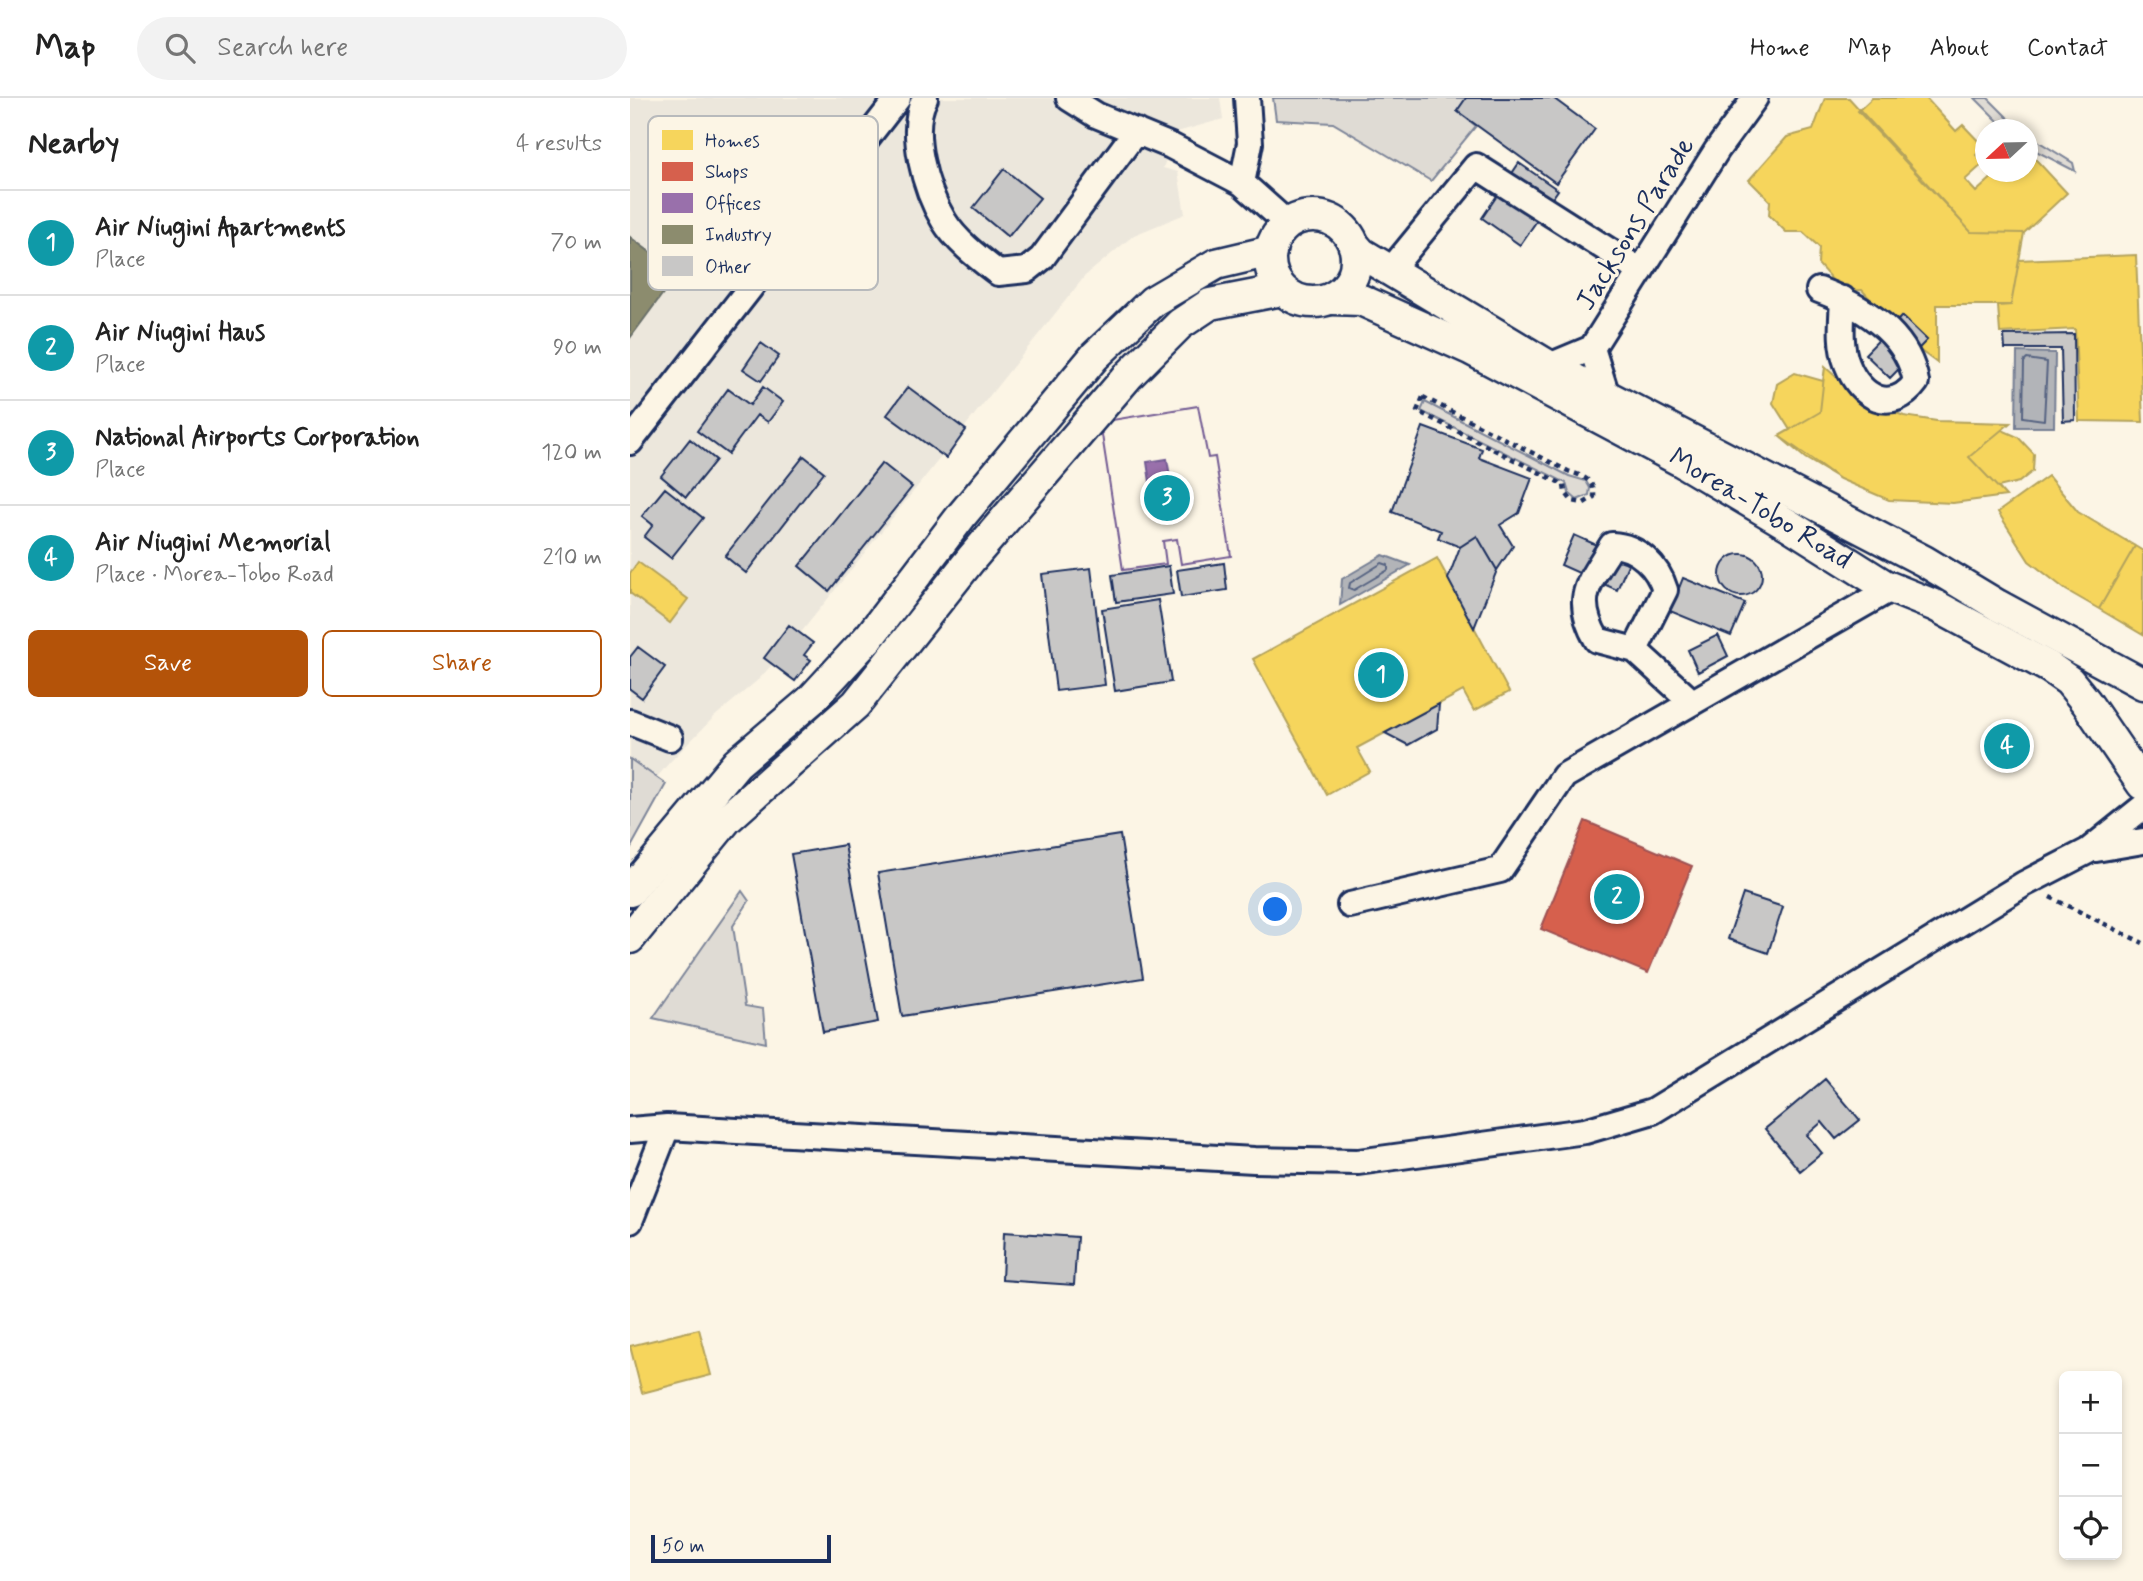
<!DOCTYPE html>
<meta charset="utf-8">
<style>
:root{--surface:#fff;--page:#f2f2f2;--text:#222;--muted:#767676;--line:#e0e0e0;--accent:#b45309}
body{margin:0;font-family:Mynerve,sans-serif;background:var(--page);color:var(--text)}
.controls{position:absolute;right:21px;bottom:21px;display:grid;overflow:hidden;border-radius:10px;box-shadow:0 4px 10px #0003}
.controls button{width:63px;height:63px;display:grid;place-items:center;padding:0;border:0;border-bottom:2px solid var(--line);background:var(--surface);color:var(--text);font:35px sans-serif}
.compass{position:absolute;left:1345px;top:21px;width:63px;height:63px;border-radius:50%;background:var(--surface);box-shadow:0 4px 10px #0003;rotate:248deg}
.scale{position:absolute;left:21px;bottom:18px;width:180px;box-sizing:border-box;padding-left:7px;border:4px solid #1b2f5e;border-top:0;font-size:19px;line-height:24px;white-space:nowrap;color:#1b2f5e;-webkit-text-stroke:5px #fcf5e5;paint-order:stroke}
.you{position:absolute;left:646px;top:812px;width:24px;height:24px;margin:-18px;border:5px solid #fff;border-radius:50%;background:#1a73e8;box-shadow:0 0 0 10px #1a73e833}
.badge{display:grid;place-items:center;width:46px;height:46px;border-radius:50%;background:var(--accent);color:#fff;font-size:23px;font-weight:700}
.pin{position:absolute;translate:-50% -50%;border:4px solid #fff;box-shadow:0 2px 7px #0006}
.list{margin:0;padding:0;list-style:none}
h2{display:flex;justify-content:space-between;align-items:center;height:91px;margin:0;padding:0 28px;font-size:30px}
h2 small{font-size:23px;font-weight:400;color:var(--muted)}
.list li{display:grid;grid-template-columns:46px 1fr auto;gap:21px;align-items:center;box-sizing:border-box;height:105px;padding:0 28px;border-top:2px solid var(--line)}
.list b{display:block;font-size:26px;white-space:nowrap}
.list p{margin:0;font-size:23px;white-space:nowrap;color:var(--muted)}
.list em{font-size:23px;font-style:normal;color:var(--muted)}
.actions{display:flex;gap:14px;padding:21px 28px}
.actions a{flex:1;padding:16px 0;border:2px solid var(--accent);border-radius:10px;text-align:center;font-size:24px;color:var(--accent)}
.actions .main{background:var(--accent);color:#fff}
.icon{flex:none;width:38px;height:38px;fill:none;stroke:currentColor;stroke-width:2;stroke-linecap:round;stroke-linejoin:round}
.map{position:relative;flex:none;width:1513px;height:1483px;overflow:hidden}
header{display:flex;align-items:center;gap:42px;box-sizing:border-box;height:98px;padding:0 35px;background:var(--surface);border-bottom:2px solid var(--line)}
header strong{font-size:33px}
nav{display:flex;gap:38px;margin-inline-start:auto;font-size:24px}
.search{width:490px;height:63px;background:var(--page);display:flex;align-items:center;gap:18px;box-sizing:border-box;padding:0 24px;border-radius:38px;color:var(--muted);font-size:26px}
main{display:flex}
aside{flex:1;background:var(--surface)}
.map>svg:first-child{display:block}
</style>
<header>
<strong>Map</strong>
<div class="search"><svg class="icon" aria-label="search" viewBox="0 0 24 24"><circle cx="10" cy="10" r="6"/><path d="M15 15l6 6"/></svg>Search here</div>
<nav><a>Home</a><a>Map</a><a>About</a><a>Contact</a></nav>
</header>
<main>
<aside>
<h2>Nearby<small>4 results</small></h2>
<ul class="list">
<li><span class="badge" style="background:#0f9aa8">1</span><div><b>Air Niugini Apartments</b><p>Place</p></div><em>70 m</em></li>
<li><span class="badge" style="background:#0f9aa8">2</span><div><b>Air Niugini Haus</b><p>Place</p></div><em>90 m</em></li>
<li><span class="badge" style="background:#0f9aa8">3</span><div><b>National Airports Corporation</b><p>Place</p></div><em>120 m</em></li>
<li><span class="badge" style="background:#0f9aa8">4</span><div><b>Air Niugini Memorial</b><p>Place · Morea-Tobo Road</p></div><em>210 m</em></li>
</ul>
<div class="actions"><a class="main">Save</a><a>Share</a></div>
</aside>
<div class="map">
<svg width="1513" height="1483" viewBox="0 0 1513 1483">
<rect width="100%" height="100%" fill="#fcf5e5"/>
<filter id="ink" filterUnits="userSpaceOnUse"><feTurbulence type="fractalNoise" baseFrequency=".0143" numOctaves="2"/><feDisplacementMap in="SourceGraphic" scale="14" xChannelSelector="R" yChannelSelector="G"/><feConvolveMatrix kernelMatrix="1 2 1 2 8 2 1 2 1" color-interpolation-filters="sRGB"/></filter>
<g filter="url(#ink)">
<path fill="#ece7dc" d="M0 0H590L593 21 547 34 541 48 533 70 548 74 555 116 504 137 455 178 169 537 129 581 84 619 39 665 0 711Z"/>
<path fill="#dfdbd4" stroke="#7d8599" stroke-width="2" d="M643 0H838L827 13 846 28 801 83 703 25 646 22Z
M1345 0H1358L1389 31H1376Z
M1398 37 1443 65 1445 73 1402 51 1398 48Z
M795 304 939 378 956 383 960 390 959 397 947 402 939 395 936 385 791 313Z
M0 661 36 686 0 751Z
M112 793 119 803 103 828 115 908 133 911 136 945 23 920Z"/>
<path fill="#b2b4b8" stroke="#767f94" stroke-width="2" d="M1387 254 1425 255 1424 329H1386Z
M753 457 780 467 710 507 712 481Z"/>
<path fill="#f6d55c" stroke="#b4a35d" stroke-width="2" d="M1195 0H1219L1341 134 1394 135 1381 207H1307V265L1288 251 1297 242 1272 218 1264 227 1232 192 1212 193 1188 166 1189 149 1173 134H1156L1139 117 1140 103 1119 82 1157 39 1183 32Z
M1242 0H1296L1326 33 1333 27 1354 49 1346 57 1354 65 1335 82 1346 94 1368 74H1398V53L1437 95 1394 135 1341 134 1228 13Z
M1506 157 1513 324 1449 323 1445 231 1370 235 1368 208 1381 207 1389 162Z
M1195 269 1232 302 1274 318 1307 323 1380 325 1339 359 1376 398 1323 405 1259 402 1210 381 1175 360 1149 338 1190 314Z
M1195 269 1232 302 1274 318 1307 323 1380 325 1372 332 1388 339 1404 356 1403 373 1389 384 1368 389 1376 398 1323 405 1259 402 1210 381 1149 338 1160 332 1143 305 1147 286 1165 275 1193 283Z
M1418 378 1448 414 1505 448 1469 511 1436 492 1399 463 1368 414Z
M1505 448 1513 453V537L1469 511Z
M807 460 879 594 844 613 833 593 727 650 740 673 697 697 623 561Z
M8 464 58 501 40 525 0 495V475Z
M69 1231 81 1277 12 1295 0 1248Z"/>
<path fill="#d6604d" stroke="#9e5152" stroke-width="2" d="M955 723 1062 768 1018 875 911 831Z"/>
<path fill="#9970ab" stroke="#735c94" stroke-width="2" fill-rule="evenodd" d="M568 308 578 360 585 359 601 458 551 466 547 441 533 443 536 466 493 472 470 324ZM537 361 546 413 525 417 517 364Z
M568 308 578 360 585 359 601 458 551 466 547 441 533 443 536 466 493 472 470 324Z"/>
<path fill="#8c8c6e" stroke="#6a7069" stroke-width="2" d="M0 139 48 175 0 240Z"/>
<g fill="none" stroke-linecap="round" stroke-linejoin="round">
<path stroke="#576482" stroke-width="2" d="M1397 261 1417 264 1414 322 1393 319 1394 264Z
M752 465 758 467V472L724 492 719 490 720 485Z"/>
</g>
<path fill="#c8c7c6" stroke="#1b2f5e" stroke-width="2" d="M836 0H923L965 31 926 85 827 13Z
M889 65 928 92 890 147 852 120Z
M374 71 410 100 378 139 343 110Z
M1272 218 1297 242 1260 280 1235 256Z
M1444 236 1445 322 1433 323 1431 251H1375L1374 237Z
M131 245 149 258 131 283 113 271Z
M133 289 153 304 138 324 127 317 98 356 67 333 98 291 120 307Z
M278 289 336 332 316 360 257 317Z
M793 329 852 351 849 360 902 380 889 415 870 427 883 448 867 472 847 438 830 449 808 440 811 433 762 414Z
M60 341 86 362 56 399 31 378Z
M174 358 194 374 116 475 95 458Z
M252 365 282 389 199 493 169 468Z
M35 390 73 420 41 460 14 439 23 427 12 418Z
M944 437 1000 462 987 492 931 467Z
M847 438 867 472 844 530 818 481 830 449Z
M1090 477a21 21 0 1 1 42 0a21 21 0 1 1-42 0Z
M594 465 597 492 551 499 547 472Z
M539 468 543 496 486 504 482 477Z
M461 470 475 587 426 593 412 476Z
M1053 480 1115 505 1101 538 1040 513Z
M528 502 541 584 485 593 472 511Z
M159 527 183 545 174 557 181 562 165 583 134 560Z
M1088 537 1098 558 1068 574 1058 552Z
M8 549 35 569 12 600 0 591V559Z
M809 606 807 631 778 647 755 635Z
M490 737 513 880 272 918 248 775Z
M215 747 248 924 193 934 161 756Z
M1113 796 1153 809 1138 855 1098 841Z
M1195 981 1230 1022 1206 1041 1192 1024 1177 1037 1192 1055 1170 1073 1135 1031Z
M374 1134 447 1139 444 1187 372 1182Z"/>
<g fill="none" stroke-linecap="round" stroke-linejoin="round">
<defs>
<path id="minor" d="M295 0C278 32 295 92 314 123 326 143 350 161 368 175L397 172 412 160 506 33
M439 0 466 17 541 48 612 85 658 126
M612 85 620 45 617 0
M760 173 846 68 1011 173
M1189 192C1232 208 1278 235 1286 284 1262 317 1230 300 1217 266 1209 246 1212 223 1213 201
M962 250 977 298
M919 268 962 250 1087 52 1125 0
M0 344 268 0
M1005 552 967 542C942 499 960 484 982 447 1008 448 1028 469 1035 492L1005 552 1062 604
M0 624 40 640
M1466 751 1513 743
M720 807 870 772 934 678 1262 490
M0 1032 37 1029 624 1062 728 1064 955 1033 1023 1013 1394 786 1458 753 1513 709
M0 1123 37 1029"/>
<g id="major">
<circle cx="683" cy="161" r="43"/>
<path d="M724 147 731 155 919 268 1294 463 1367 507 1513 586"/>
<path id="s1" d="M702 201 731 202 840 251 1051 363 1159 427 1254 487 1306 508 1419 569 1439 583 1456 604 1512 686"/>
<path d="M0 793 107 665 180 603 240 538 332 417 465 258 523 203 586 166 641 153"/>
<path d="M0 840 97 721 226 606 341 461 498 278 550 226 580 206 652 192"/>
</g>
</defs>
<use href="#minor" stroke="#1b2f5e" stroke-width="30"/>
<use href="#major" stroke="#1b2f5e" stroke-width="35"/>
<path stroke="#1b2f5e" stroke-width="4.5" stroke-dasharray="5 5" stroke-linecap="butt" d="M793 299 938 373C952 378 965 381 964 399L954 405 942 403 935 394 934 387 787 313Z
M1420 799 1513 845"/>
<use href="#minor" stroke="#fcf5e5" stroke-width="24"/>
<use href="#major" stroke="#fcf5e5" stroke-width="30"/>
</g>
</g>
<g text-anchor="middle" dominant-baseline="central" stroke-width="7" stroke-linejoin="round" paint-order="stroke">
<g font-size="28" fill="#1b2f5e" stroke="#fcf5e5">
<text transform="translate(1006 126) rotate(-58)">Jacksons Parade</text>
<text stroke="none"><textPath href="#s1" startOffset="480">Morea-Tobo Road</textPath></text>
</g>
</g>
<rect x="18" y="18" width="230" height="174" rx="10" fill="#fcf5e5" stroke="#b8babc" stroke-width="2"/>
<rect x="32" y="32" width="31" height="20" fill="#f6d55c"/>
<rect x="32" y="64" width="31" height="19" fill="#d6604d"/>
<rect x="32" y="95" width="31" height="20" fill="#9970ab"/>
<rect x="32" y="127" width="31" height="19" fill="#8c8c6e"/>
<rect x="32" y="158" width="31" height="20" fill="#c8c7c6"/>
<g font-size="19" fill="#1b2f5e">
<text x="75" y="49">Homes</text>
<text x="75" y="80">Shops</text>
<text x="75" y="112">Offices</text>
<text x="75" y="143">Industry</text>
<text x="75" y="175">Other</text>
</g>
</svg>
<div class="controls">
<button>+</button>
<button>−</button>
<button><svg class="icon" aria-label="locate" viewBox="0 0 24 24"><circle cx="12" cy="12" r="6"/><path d="M12 2v4M12 18v4M2 12h4M18 12h4"/></svg></button>
</div>
<svg class="compass" viewBox="-18 -18 36 36"><path d="M0-13l5 13h-10z" fill="#e53935"/><path d="M0 13l5-13h-10z" fill="#767676"/></svg>
<div class="scale">50 m</div>
<div class="you"></div>
<div class="pin badge" style="left:751px;top:577px;background:#0f9aa8">1</div>
<div class="pin badge" style="left:987px;top:799px;background:#0f9aa8">2</div>
<div class="pin badge" style="left:537px;top:400px;background:#0f9aa8">3</div>
<div class="pin badge" style="left:1377px;top:648px;background:#0f9aa8">4</div>
</div>
</main>
